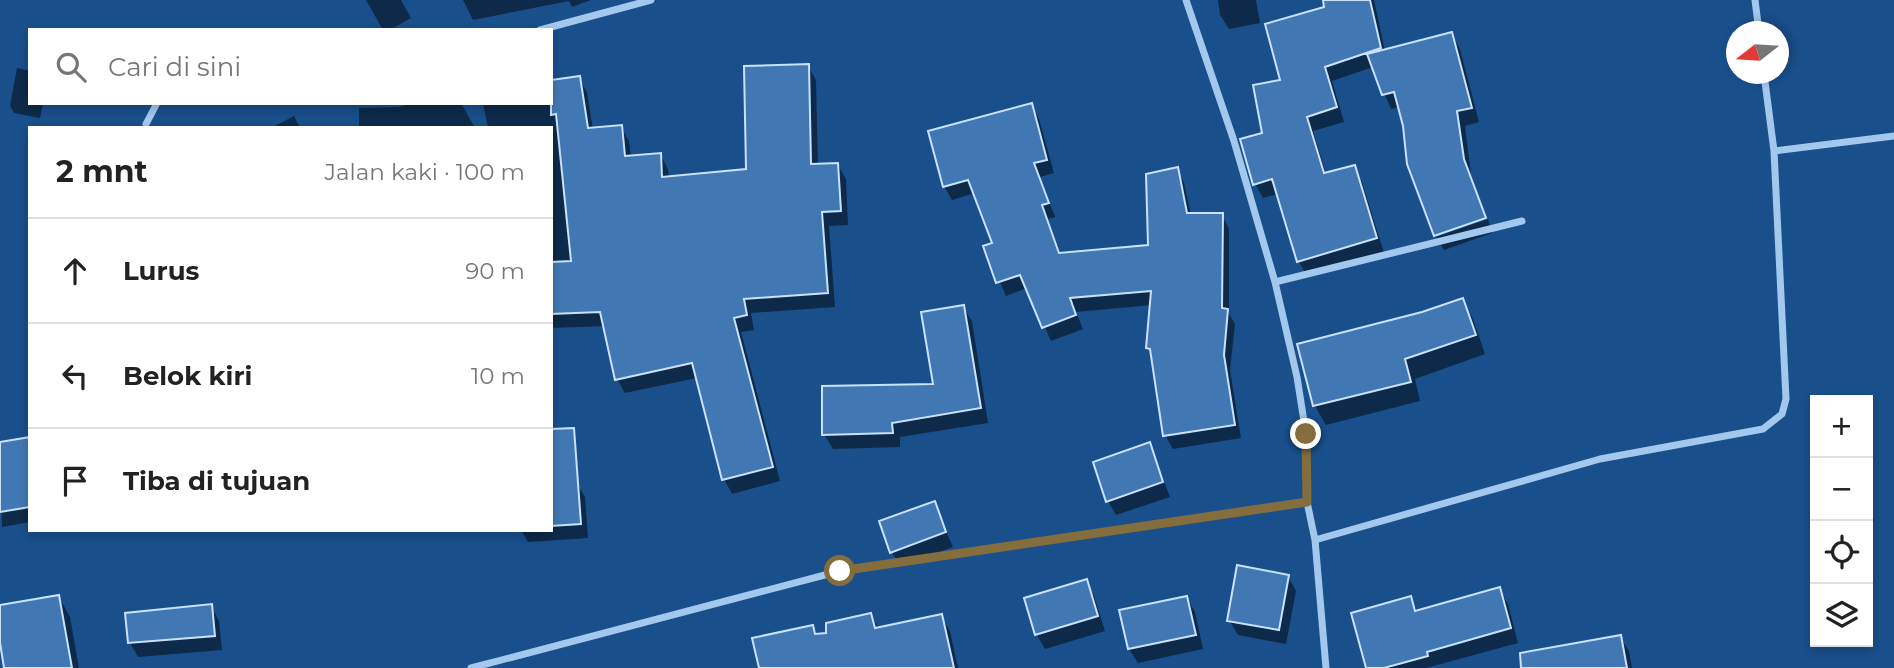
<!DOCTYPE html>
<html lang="id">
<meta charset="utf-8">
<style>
:root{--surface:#fff;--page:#f6f6f6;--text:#222;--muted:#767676;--line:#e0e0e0}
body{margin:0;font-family:Montserrat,sans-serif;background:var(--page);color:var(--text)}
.controls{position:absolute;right:21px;bottom:21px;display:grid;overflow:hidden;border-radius:0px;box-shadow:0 4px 10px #0003}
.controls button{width:63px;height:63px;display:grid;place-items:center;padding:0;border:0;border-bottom:2px solid var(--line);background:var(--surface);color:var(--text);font:35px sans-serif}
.compass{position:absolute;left:1726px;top:21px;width:63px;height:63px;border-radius:50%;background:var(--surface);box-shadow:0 4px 10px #0003;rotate:253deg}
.stop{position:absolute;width:21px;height:21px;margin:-16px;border:5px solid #856e3e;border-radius:50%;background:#fff}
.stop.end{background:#856e3e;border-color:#fff;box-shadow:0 2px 7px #0008}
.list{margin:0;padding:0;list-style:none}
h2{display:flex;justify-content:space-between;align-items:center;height:91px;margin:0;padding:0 28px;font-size:30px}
h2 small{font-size:23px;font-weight:400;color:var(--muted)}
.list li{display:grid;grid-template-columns:46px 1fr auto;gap:21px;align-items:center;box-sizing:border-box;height:105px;padding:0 28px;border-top:2px solid var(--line)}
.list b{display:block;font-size:26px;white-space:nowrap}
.list em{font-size:23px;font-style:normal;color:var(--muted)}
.icon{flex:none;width:38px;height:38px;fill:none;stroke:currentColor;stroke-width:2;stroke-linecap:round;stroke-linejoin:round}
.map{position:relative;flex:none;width:1894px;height:668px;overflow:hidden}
.search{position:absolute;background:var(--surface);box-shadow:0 4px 10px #0003;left:28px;top:28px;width:525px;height:77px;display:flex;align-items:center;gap:18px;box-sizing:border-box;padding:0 24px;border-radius:0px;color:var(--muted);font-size:26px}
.panel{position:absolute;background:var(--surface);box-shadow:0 4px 10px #0003;left:28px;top:126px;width:525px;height:406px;border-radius:0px}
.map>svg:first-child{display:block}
</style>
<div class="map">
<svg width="1894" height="668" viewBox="0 0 1894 668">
<rect width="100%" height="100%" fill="#194f8b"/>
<path fill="#0007" d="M366 0H401L411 18 390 30H383Z
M463 0H591L572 7 569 1 473 20Z
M1218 0H1256L1260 23 1229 29 1220 15Z
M1325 0H1374L1385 51 1451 34 1460 49 1479 122 1465 126 1471 175 1486 216 1435 235 1399 107 1391 109 1373 67 1332 81 1344 122 1313 131 1326 174 1354 167 1362 182 1384 253 1307 276 1299 262 1278 194 1263 198 1255 184 1264 134 1282 82 1326 8Z
M808 66 816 80 818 165 837 164 846 179 848 225 829 226 835 307 751 313 754 330 741 332 780 481 732 494 724 479 697 378 625 393 617 379 605 326 551 328V128H488L483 103H551L579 78 587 92 593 130 621 127 629 141 631 157 660 154 668 169 669 178 748 171Z
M17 68 30 71V103H43L40 118 14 113 10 106Z
M413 103H461L475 128H359V108L399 107Z
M1032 105 1039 119 1054 173 1040 177 1055 217 1048 219 1061 255 1150 246 1177 169 1184 183 1191 215H1222L1229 229V314L1235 324 1230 370 1241 438 1173 449 1165 435 1153 357 1148 348 1152 305 1076 312 1083 329 1051 341 1027 288 1006 296 985 247 994 244 975 193 952 200 944 186Z
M294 116 300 128H271Z
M1488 219 1492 233 1444 250 1436 237Z
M1462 300 1473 319 1485 354 1415 379 1420 401 1326 425 1315 406 1299 345 1423 314Z
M963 307 972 321 988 423 900 437V447L833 449 824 434 935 386Z
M30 440V522L2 527 0 444Z
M1149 444 1170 497 1116 515 1108 501Z
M576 482 585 497 588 538 528 542 521 530H551V484Z
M934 503 953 547 900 566 892 552Z
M1288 576 1296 591 1286 644 1238 635 1229 620Z
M1086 581 1094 596 1105 631 1045 649 1037 635 1026 600Z
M1499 589 1508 604 1518 643 1426 668H1368L1410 598 1418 612Z
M59 597 70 617 79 668H6L0 633V607Z
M1187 598 1195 612 1203 649 1138 663 1129 649Z
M211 606 219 621 222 650 138 657 130 643Z
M871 615 879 629 941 616 950 631 958 668H761L812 627 817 635 828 634Z
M1620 637 1629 651 1632 668H1547Z"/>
<path fill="#4178b4" stroke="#c9e1fa" stroke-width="2" d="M1323 0H1370L1381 48 1325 67 1337 107 1307 117 1324 173 1355 165 1377 238 1297 262 1272 179 1253 185 1240 139 1262 133 1253 85 1280 80 1265 24 1324 7Z
M1452 32 1472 108 1457 111 1464 159 1486 218 1434 236 1407 164 1403 126 1394 92 1382 95 1367 54Z
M809 64 811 164 838 163 841 211 822 212 828 293 744 299 747 315 734 318 773 467 722 480 692 363 615 380 600 312 551 314V262L571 261 556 114 551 115V80L580 76 588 128 622 125 625 156 661 153 662 177 746 169 744 66Z
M1032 103 1047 160 1034 163 1049 203 1042 205 1059 253 1148 245 1146 174 1178 167 1187 213H1223L1222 308 1228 309 1224 355 1235 425 1163 436 1150 349 1146 348 1151 291 1070 298 1076 315 1042 328 1020 275 996 283 983 246 992 243 968 180 943 187 928 131Z
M1463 298 1476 335 1405 359 1411 382 1313 406 1297 344 1422 312Z
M964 305 981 408 892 423 893 433 822 435V386L933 384 921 312Z
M574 428 581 524 551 526V429Z
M30 437V507L0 512V442Z
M1150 442 1163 482 1106 502 1093 462Z
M935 501 946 532 890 553 879 521Z
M1237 565 1289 575 1279 630 1227 621Z
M1087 579 1098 616 1035 635 1024 598Z
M1500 587 1511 628 1427 652 1428 656 1384 668H1366L1351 613 1411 596 1415 611Z
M59 595 72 668H4L0 643V605Z
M1187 596 1196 635 1128 649 1119 610Z
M212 604 215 636 128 643 125 613Z
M871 613 875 628 942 614 954 668H759L752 638 813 625 815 634 826 633V623Z
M1621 635 1627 668H1521L1520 653Z"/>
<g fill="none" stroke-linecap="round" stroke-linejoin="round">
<path stroke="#a3c8ee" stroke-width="7" d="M1186 0 1234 141 1275 282 1297 377 1306 434 1307 502 1315 540 1326 668
M1755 0 1759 32
M540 30 651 0
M146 124 157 103
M1774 151 1894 136
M1275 282 1522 221
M1315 540 1600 459 1763 429 1782 414 1786 399 1774 151 1764 74
M471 668 840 571 1307 502"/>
</g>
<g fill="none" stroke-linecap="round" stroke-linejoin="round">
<path stroke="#856e3e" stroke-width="9" d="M840 571 1307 502 1306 434"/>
</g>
</svg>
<div class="controls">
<button>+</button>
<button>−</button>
<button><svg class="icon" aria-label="locate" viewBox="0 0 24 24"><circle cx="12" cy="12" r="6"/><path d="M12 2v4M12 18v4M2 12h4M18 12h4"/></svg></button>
<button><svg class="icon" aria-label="layers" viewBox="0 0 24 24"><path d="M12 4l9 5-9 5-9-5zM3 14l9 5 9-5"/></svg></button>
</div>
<svg class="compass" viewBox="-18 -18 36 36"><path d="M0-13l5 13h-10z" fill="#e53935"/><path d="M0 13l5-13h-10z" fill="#767676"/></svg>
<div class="stop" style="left:840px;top:571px"></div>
<div class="stop end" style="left:1306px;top:434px"></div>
<div class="search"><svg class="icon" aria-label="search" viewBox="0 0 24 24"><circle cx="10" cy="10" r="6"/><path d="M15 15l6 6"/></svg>Cari di sini</div>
<section class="panel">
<h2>2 mnt<small>Jalan kaki · 100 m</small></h2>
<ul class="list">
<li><svg class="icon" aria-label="ahead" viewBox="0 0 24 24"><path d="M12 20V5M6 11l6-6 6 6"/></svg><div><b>Lurus</b></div><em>90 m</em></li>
<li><svg class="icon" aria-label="left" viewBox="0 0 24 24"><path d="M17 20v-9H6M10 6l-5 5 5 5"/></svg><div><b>Belok kiri</b></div><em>10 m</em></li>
<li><svg class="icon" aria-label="arrive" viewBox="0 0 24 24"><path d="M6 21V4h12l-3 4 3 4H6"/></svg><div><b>Tiba di tujuan</b></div></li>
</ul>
</section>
</div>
